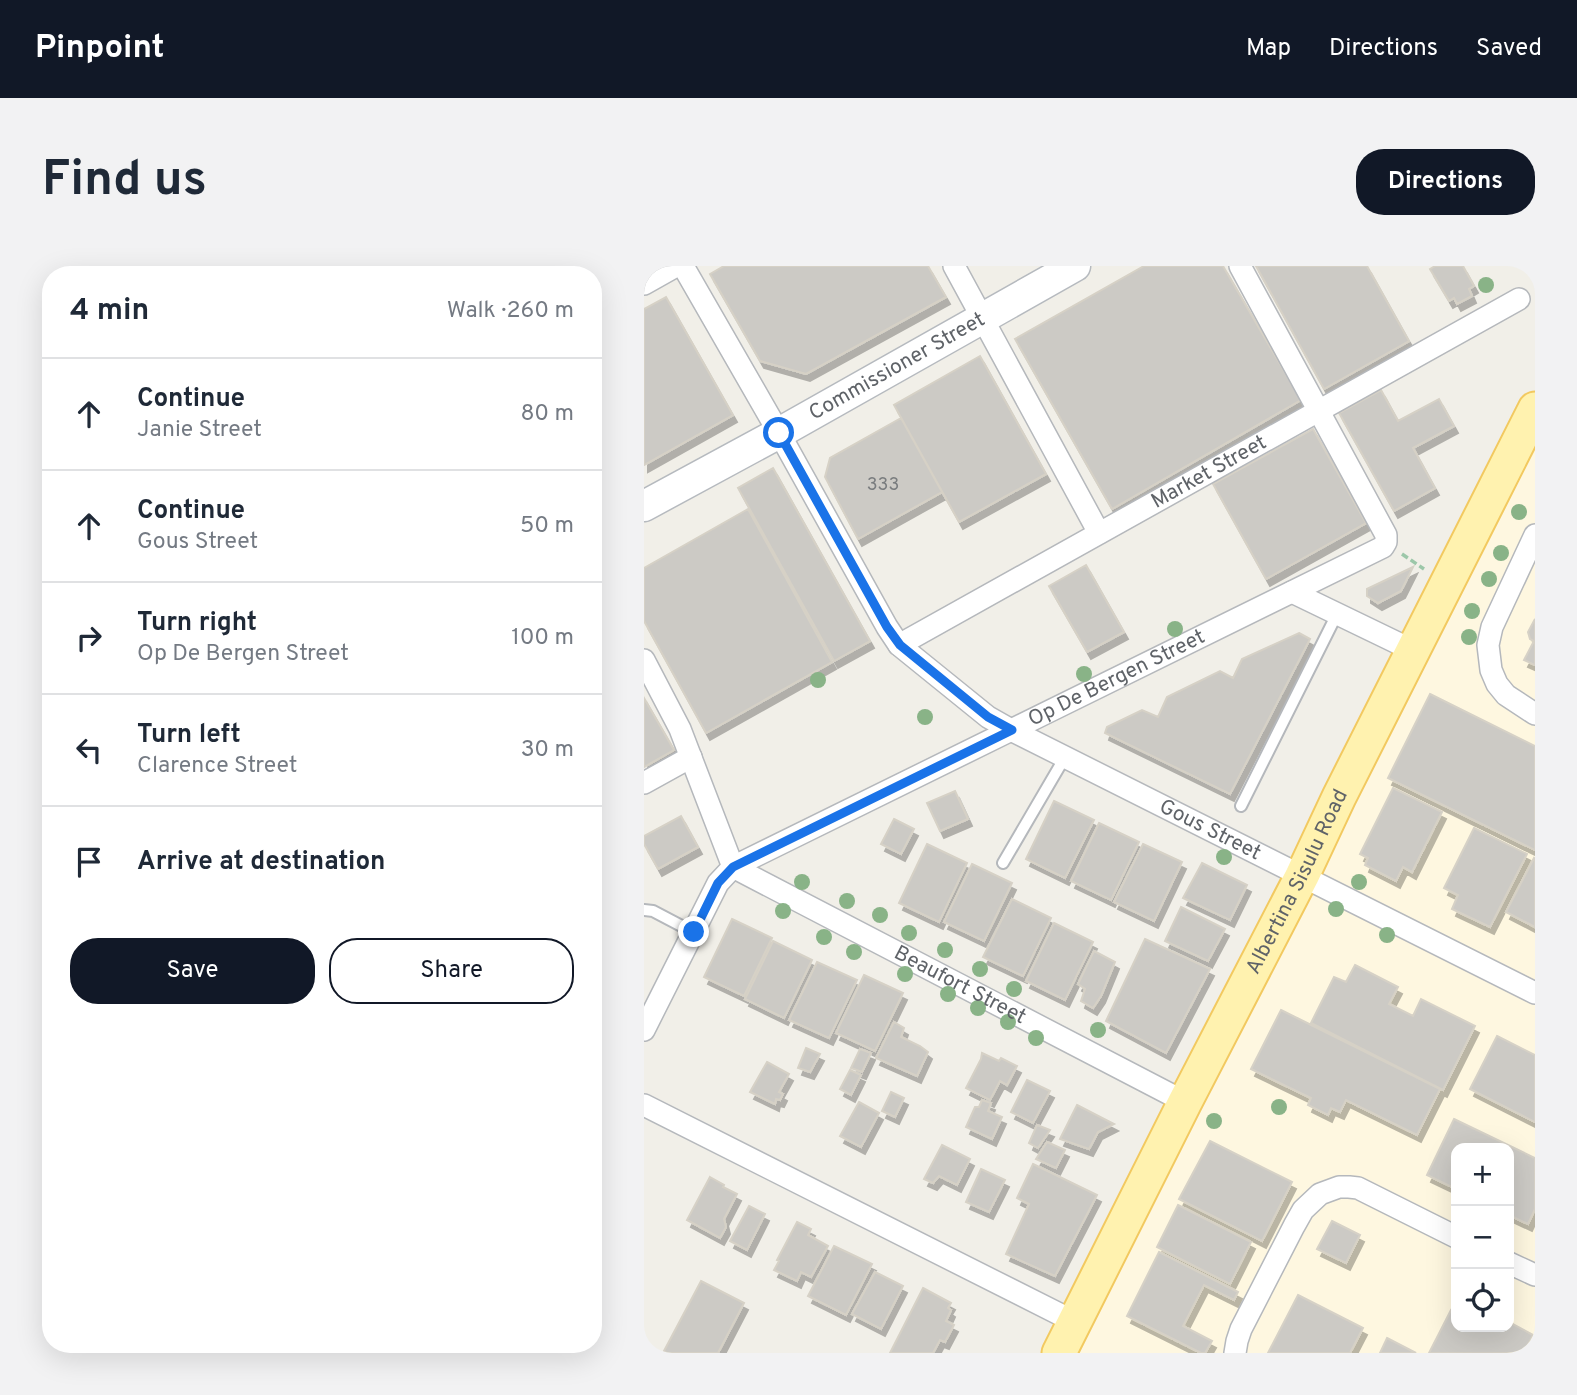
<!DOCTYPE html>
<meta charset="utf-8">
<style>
:root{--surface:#fff;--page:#f2f2f3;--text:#1f2937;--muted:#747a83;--line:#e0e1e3;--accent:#111827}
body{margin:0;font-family:Overpass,sans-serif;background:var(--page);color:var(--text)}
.controls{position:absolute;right:21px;bottom:21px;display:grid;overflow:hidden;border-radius:14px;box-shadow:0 7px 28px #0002}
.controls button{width:63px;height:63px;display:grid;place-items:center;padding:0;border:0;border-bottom:2px solid var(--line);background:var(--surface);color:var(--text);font:35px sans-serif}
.stop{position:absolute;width:21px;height:21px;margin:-16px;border:5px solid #1a73e8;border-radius:50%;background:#fff}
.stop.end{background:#1a73e8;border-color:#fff;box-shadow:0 2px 7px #0008}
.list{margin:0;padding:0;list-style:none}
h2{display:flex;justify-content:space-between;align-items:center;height:91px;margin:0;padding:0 28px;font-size:30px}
h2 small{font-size:23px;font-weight:400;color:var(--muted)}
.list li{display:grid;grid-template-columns:46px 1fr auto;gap:21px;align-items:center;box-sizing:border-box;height:112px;padding:0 28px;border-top:2px solid var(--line)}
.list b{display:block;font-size:26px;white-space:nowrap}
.list p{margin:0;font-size:23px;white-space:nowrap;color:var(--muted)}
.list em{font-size:23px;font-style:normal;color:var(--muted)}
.actions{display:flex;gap:14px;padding:21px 28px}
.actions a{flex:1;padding:16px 0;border:2px solid var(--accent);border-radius:28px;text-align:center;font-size:24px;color:var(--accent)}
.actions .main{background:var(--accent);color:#fff}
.icon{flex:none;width:38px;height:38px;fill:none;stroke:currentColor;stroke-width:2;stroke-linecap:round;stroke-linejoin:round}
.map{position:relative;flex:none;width:891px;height:1087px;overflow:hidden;border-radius:28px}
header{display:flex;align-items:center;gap:42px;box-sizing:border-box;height:98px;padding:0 35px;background:var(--accent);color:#fff}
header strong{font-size:33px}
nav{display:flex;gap:38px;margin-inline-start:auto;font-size:24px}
.intro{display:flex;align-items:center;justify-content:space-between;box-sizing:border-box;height:168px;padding:0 42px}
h1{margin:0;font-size:49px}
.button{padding:18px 32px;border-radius:28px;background:var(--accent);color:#fff;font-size:24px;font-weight:700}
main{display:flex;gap:42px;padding:0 42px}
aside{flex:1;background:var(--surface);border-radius:28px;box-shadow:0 7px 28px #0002}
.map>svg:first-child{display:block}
</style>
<header>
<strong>Pinpoint</strong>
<nav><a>Map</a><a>Directions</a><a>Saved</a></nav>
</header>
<div class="intro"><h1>Find us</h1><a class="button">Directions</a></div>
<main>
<aside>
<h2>4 min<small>Walk · 260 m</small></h2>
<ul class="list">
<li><svg class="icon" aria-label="ahead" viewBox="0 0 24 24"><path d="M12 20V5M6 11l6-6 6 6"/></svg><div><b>Continue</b><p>Janie Street</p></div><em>80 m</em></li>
<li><svg class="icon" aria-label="ahead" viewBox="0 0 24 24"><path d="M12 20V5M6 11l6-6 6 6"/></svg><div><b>Continue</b><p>Gous Street</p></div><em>50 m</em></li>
<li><svg class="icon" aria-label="right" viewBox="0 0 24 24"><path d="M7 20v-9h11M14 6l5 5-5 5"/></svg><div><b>Turn right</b><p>Op De Bergen Street</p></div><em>100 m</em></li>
<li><svg class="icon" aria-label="left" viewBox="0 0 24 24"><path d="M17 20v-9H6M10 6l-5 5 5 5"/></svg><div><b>Turn left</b><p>Clarence Street</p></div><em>30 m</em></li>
<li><svg class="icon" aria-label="arrive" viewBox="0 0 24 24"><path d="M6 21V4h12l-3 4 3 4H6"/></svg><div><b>Arrive at destination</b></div></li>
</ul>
<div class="actions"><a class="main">Save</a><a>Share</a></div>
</aside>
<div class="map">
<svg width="891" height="1087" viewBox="0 0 891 1087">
<defs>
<filter id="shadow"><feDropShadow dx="4" dy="7" stdDeviation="0" flood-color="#0004"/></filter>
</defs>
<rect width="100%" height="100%" fill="#f1efe8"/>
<path fill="#fef7e0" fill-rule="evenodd" d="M891 171V1087H421ZM812 882H865V1061H812Z"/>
<path fill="#cccac5" stroke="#d6d1c6" stroke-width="2" filter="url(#shadow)" d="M80 0H284L302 31 162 108 116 95 66 8Z
M500 0H579L657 134 468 243 371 73Z
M612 0H723L765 75 680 123Z
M791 0H819L830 20 825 23 828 30 813 38 810 32 805 35 786 3Z
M22 31 89 149 0 199V43Z
M336 90 402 208 315 256 250 139Z
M737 124 754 155 795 133 810 160 769 182 791 222 750 245 695 147Z
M257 152 298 226 214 273 181 211 186 192Z
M669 163 722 257 622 313 569 218Z
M129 202 226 375 190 395 94 222Z
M104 243 188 396 62 467 0 355V302Z
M442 299 480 366 443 386 405 320Z
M769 301 757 325 734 337 723 330V323Z
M891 353V399L880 394 890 375 886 373 884 366Z
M655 367 666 373 586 528 461 467 463 461 498 444 514 451 523 431 576 405 589 412 598 393Z
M786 428 891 480V584L744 512Z
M0 432 30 484 0 501Z
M749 522 798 546 768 606 759 601 752 615 721 599 724 592 716 588Z
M311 525 324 553 296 565 283 537Z
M410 535 450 554 421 612 382 593Z
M37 550 54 581 14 603 0 578V570Z
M250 553 270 563 257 588 237 578Z
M455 557 495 576 467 634 427 615Z
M830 562 883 588 846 661 808 643 814 629 800 622Z
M283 578 323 597 295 656 255 637Z
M499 578 538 596 510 655 470 636Z
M890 592 891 593V661L862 646Z
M558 597 603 619 586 654 539 632Z
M328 598 368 617 340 675 300 656Z
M368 633 407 652 379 710 339 691Z
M537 641 581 663 564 695 521 675Z
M88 653 128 672 100 730 60 711Z
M410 657 449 676 421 734 382 715Z
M501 673 566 703 522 787 462 755Z
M129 675 168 694 140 752 101 733Z
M450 685 471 696 457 730 449 742 437 735 441 723 434 718Z
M173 696 213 714 185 772 145 754Z
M711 699 754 721 745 738 769 750 777 733 831 760 799 824 667 757 690 711 702 716Z
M220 709 259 727 231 785 192 767Z
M637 744 796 823 773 869 702 834 696 846 687 842 684 849 664 839 667 832 607 803Z
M250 756 260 762 257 771 276 780 284 786 273 810 232 792Z
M853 770 891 789V856L826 823Z
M162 782 176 788 166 806 154 802Z
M216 783 227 787 218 806 207 802Z
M338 787 355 795 357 792 373 800 363 819 356 815 346 834 322 822 337 793Z
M123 796 145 808 135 826 139 828 136 834 132 833 131 838 106 826Z
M206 804 217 809 207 829 196 823Z
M383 814 406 825 389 857 367 846Z
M247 826 260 832 251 851 238 845Z
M338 834 347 837 344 845 358 851 348 873 322 861 331 841H335Z
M215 836 235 847 217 881 196 870Z
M433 839 470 858 454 866 445 883 416 873Z
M810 853 891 892V943L884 958 865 949V882H812V923L783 909Z
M393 859 406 864 394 882 385 877Z
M566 875 648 916 618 975 535 933Z
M403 876 421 884 412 902 392 893Z
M298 879 326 893 313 919 295 910 289 917 280 913Z
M389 898 453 929 411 1010 362 988 385 938 373 932Z
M337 903 361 914 345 946 322 936Z
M66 911 80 919 79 921 93 928 80 953 82 961 76 972 43 954Z
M534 939 607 976 586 1018 513 981Z
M105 940 121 948 103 984 86 975Z
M688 955 716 969 702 997 673 983Z
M153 956 167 963 164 969 184 980 167 1011 157 1006 153 1015 130 1004 135 995 133 994Z
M190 980 228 998 202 1049 164 1030Z
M515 986 594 1026 590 1034 560 1019 539 1060 568 1075 561 1087H557L483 1050Z
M231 1006 259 1020 237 1063 208 1048Z
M57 1015 100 1037 74 1087H23L20 1085Z
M279 1022 307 1037 304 1042 307 1044 302 1055 310 1059 301 1076 296 1074 289 1087H246Z
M654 1029 719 1062 706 1087H624Z
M807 1044 812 1047V1061H865V1056L889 1069 880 1087H785Z
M743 1072 772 1087H736Z"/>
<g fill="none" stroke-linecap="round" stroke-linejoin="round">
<defs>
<path id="lane" d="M597 540 693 348
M359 597 421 491
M0 644 9 645 49 666"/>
<g id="street">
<path id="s1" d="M39 0 135 167 243 361 255 379 344 451 367 464 891 727"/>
<path d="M310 0 455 267"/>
<path d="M0 18 32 0"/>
<path d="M891 269 848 361 844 379 847 404 853 418 862 429 891 448"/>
<path d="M648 326 768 384"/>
<path id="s2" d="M255 379 875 33"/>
<path d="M0 394 36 463 89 601"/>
<path d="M0 517 47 491"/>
<path id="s3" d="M89 601 541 836"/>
<path id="s4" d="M0 764 74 617 89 601 739 281 742 276V269L596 0"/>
<path d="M0 839 431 1056"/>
<path d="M865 997 891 1009"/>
<path d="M591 1087 593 1075 597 1063 650 960 659 944 676 928 695 921H705L714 922 812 971"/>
</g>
<g id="secondary">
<path id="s5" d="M0 240 135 167 431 0"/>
</g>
<g id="primary">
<path id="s6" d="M415 1087 541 836 658 610 695 531 891 143"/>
</g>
</defs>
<use href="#lane" stroke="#b5b8bc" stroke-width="14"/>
<use href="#street" stroke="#b5b8bc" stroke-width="24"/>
<use href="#secondary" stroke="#b6babf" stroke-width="33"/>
<use href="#primary" stroke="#f2c960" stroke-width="37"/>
<path stroke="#9cc7a9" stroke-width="3.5" stroke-dasharray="7 3.5" stroke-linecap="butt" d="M758 288 780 303"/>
<use href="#lane" stroke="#fff" stroke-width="10"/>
<use href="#street" stroke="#fff" stroke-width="21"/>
<use href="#secondary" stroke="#fff" stroke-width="30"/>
<use href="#primary" stroke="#fff2af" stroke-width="33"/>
</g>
<g fill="#89b387">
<circle cx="842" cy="19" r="8"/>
<circle cx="875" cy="246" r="8"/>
<circle cx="857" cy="287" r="8"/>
<circle cx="845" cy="313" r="8"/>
<circle cx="828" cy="345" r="8"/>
<circle cx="531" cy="363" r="8"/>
<circle cx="825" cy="371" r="8"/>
<circle cx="440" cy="408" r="8"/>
<circle cx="174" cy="414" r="8"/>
<circle cx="281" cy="451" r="8"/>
<circle cx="580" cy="591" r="8"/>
<circle cx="158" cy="616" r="8"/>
<circle cx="715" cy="616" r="8"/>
<circle cx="203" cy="635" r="8"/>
<circle cx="692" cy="643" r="8"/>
<circle cx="139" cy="645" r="8"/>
<circle cx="236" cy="649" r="8"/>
<circle cx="265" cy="667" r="8"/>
<circle cx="743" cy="669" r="8"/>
<circle cx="180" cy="671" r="8"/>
<circle cx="301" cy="684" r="8"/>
<circle cx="210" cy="686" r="8"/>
<circle cx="336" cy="703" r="8"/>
<circle cx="261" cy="708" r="8"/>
<circle cx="370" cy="723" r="8"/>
<circle cx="304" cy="728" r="8"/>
<circle cx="334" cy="742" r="8"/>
<circle cx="364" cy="756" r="8"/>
<circle cx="454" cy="764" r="8"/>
<circle cx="392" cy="772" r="8"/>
<circle cx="635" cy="841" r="8"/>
<circle cx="570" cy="855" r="8"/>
</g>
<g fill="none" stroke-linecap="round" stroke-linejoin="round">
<path stroke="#1a73e8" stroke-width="9" d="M50 666 74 617 89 601 368 464 344 451 256 379 243 361 135 167"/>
</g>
<g text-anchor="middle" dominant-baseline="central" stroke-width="5" stroke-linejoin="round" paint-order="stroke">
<g font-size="18" fill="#7a7d7f">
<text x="239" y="219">333</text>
</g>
<g font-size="21" fill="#5f6368" stroke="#fff">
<text stroke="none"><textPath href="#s5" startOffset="289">Commissioner Street</textPath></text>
<text stroke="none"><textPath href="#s2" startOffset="355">Market Street</textPath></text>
<text stroke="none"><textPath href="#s4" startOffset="614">Op De Bergen Street</textPath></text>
<text stroke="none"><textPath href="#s1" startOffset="800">Gous Street</textPath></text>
<text stroke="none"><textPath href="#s6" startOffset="528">Albertina Sisulu Road</textPath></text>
<text stroke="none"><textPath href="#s3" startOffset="256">Beaufort Street</textPath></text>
</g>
</g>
</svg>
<div class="controls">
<button>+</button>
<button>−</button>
<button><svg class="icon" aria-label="locate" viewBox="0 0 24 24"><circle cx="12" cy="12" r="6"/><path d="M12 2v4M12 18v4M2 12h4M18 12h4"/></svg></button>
</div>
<div class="stop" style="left:135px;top:167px"></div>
<div class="stop end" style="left:50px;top:666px"></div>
</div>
</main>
